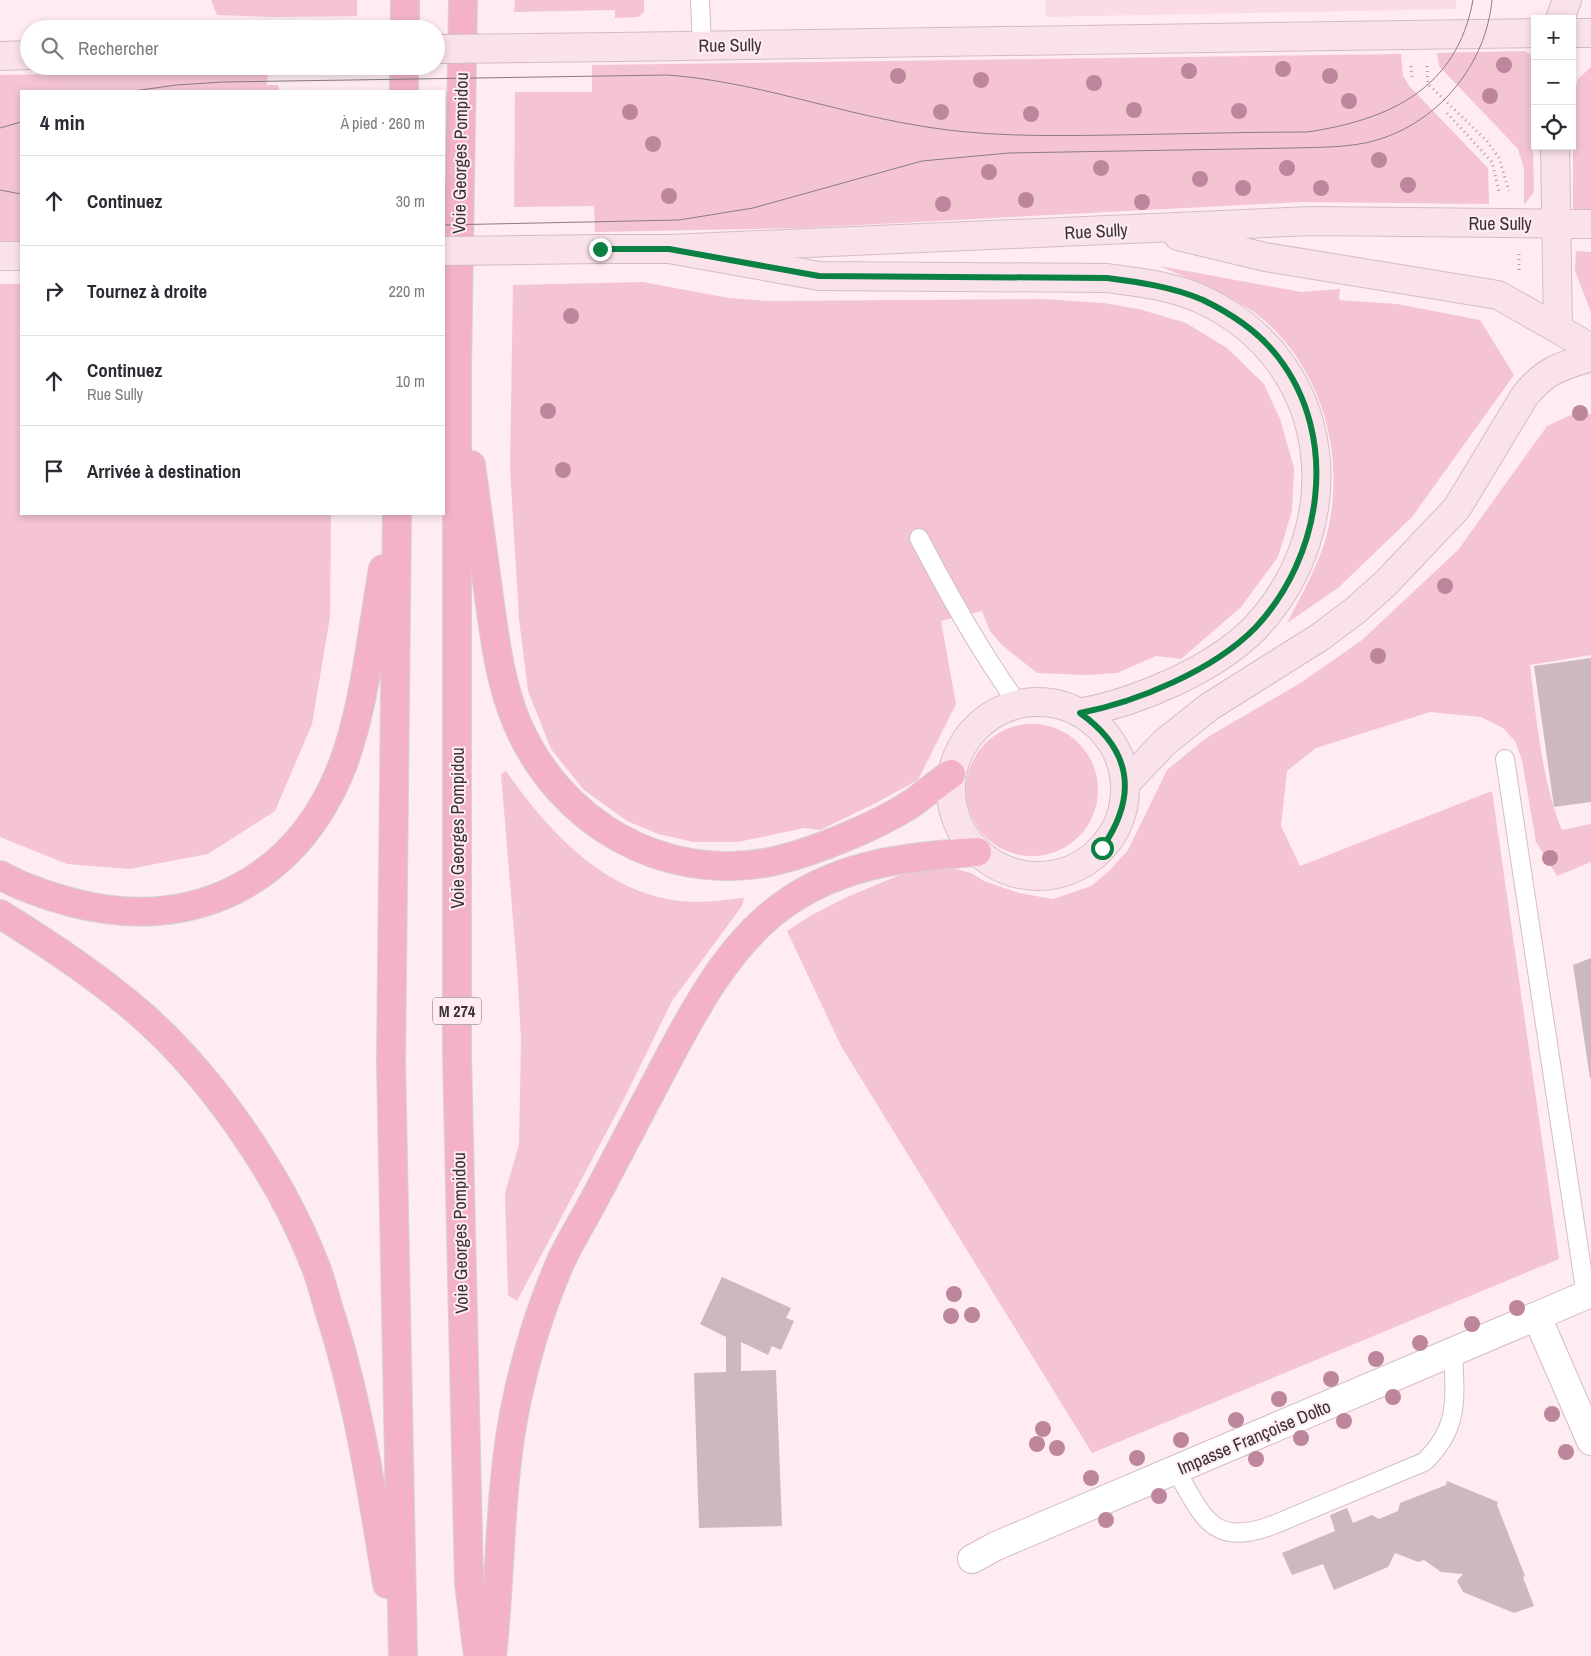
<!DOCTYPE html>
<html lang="fr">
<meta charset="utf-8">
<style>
:root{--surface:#fff;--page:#f2f2f3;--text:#2b2b33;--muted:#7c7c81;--line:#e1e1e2}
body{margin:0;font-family:"Archivo Narrow",sans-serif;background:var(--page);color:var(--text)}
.controls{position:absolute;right:15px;top:15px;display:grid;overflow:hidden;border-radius:0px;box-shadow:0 2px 8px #0003}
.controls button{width:45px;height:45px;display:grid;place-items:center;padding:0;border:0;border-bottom:1px solid var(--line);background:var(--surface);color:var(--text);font:25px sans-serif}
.stop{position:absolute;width:15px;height:15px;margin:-11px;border:4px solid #0b8043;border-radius:50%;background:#fff}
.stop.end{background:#0b8043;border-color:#fff;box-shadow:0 1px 5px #0008}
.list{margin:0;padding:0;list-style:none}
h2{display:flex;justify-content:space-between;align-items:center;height:65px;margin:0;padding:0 20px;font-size:21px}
h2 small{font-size:16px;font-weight:400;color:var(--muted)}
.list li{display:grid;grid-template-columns:32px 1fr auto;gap:15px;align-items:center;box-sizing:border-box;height:90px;padding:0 20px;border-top:1px solid var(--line)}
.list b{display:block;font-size:19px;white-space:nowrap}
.list p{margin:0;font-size:16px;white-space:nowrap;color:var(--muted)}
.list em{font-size:16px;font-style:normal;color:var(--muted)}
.icon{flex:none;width:28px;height:28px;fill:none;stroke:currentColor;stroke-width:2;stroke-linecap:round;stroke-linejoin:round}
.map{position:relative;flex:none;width:1591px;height:1656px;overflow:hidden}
.search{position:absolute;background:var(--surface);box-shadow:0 2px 8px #0003;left:20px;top:20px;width:425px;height:55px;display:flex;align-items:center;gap:12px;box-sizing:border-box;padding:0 18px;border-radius:28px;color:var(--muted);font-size:19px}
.panel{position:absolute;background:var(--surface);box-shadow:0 2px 8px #0003;left:20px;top:90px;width:425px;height:425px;border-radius:0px}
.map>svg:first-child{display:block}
</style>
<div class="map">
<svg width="1591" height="1656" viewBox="0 0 1591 1656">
<rect width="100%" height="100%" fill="#feecf1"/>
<path fill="#fbdce6" d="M1045 0H1456V9L1046 17Z"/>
<path fill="#f4c4d3" d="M211 0H357V16L275 17 217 15Z
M515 0H644V12L638 17 615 18V10L514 12Z
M1525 51 1531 55 1534 192 1524 205V169L1518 149 1439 66 1437 53Z
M1401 54 1403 76 1410 87 1488 168 1489 204 1302 202 802 228 595 232 594 206 514 207 515 92H592V65Z
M1591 67V211H1573V98L1578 79Z
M268 71 267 85H278L279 91H21V242L0 243V75Z
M1576 251 1591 252V312L1575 271Z
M1160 266 1301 292 1340 289 1339 300 1397 304 1480 320 1514 375 1412 517 1338 588 1287 623C1302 594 1320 563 1328 530 1345 455 1323 372 1264 320 1239 298 1191 280 1160 266Z
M643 282 729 298 769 301 1043 299 1103 303 1139 309 1186 323 1227 348 1264 384 1280 419 1294 468 1292 511 1278 557 1241 607 1181 659 1156 656 1117 673 1086 675 1037 673 1002 645 990 631 982 611 941 621 956 704 918 780 874 804 820 830 804 828 738 842H693L658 834 627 821 584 790 551 749 528 691 519 619 510 468 513 285Z
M0 284H21V514H331L330 617 312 724 275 811 208 854 129 869 67 864 0 837Z
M1573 414H1591V655L1530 665C1536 717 1542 782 1562 830L1591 824V862L1557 876 1536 842 1522 760 1515 741 1503 728 1481 717 1430 712 1316 748 1287 771 1281 826 1300 866 1492 791 1559 1259 1092 1453 841 1046 787 931 810 916 847 897 900 875 923 870 949 867 971 873 984 881 1019 893 1053 899 1091 886 1109 871 1128 850 1167 770 1206 738 1302 682 1362 640 1458 550 1547 426Z
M966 790a66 66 0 1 1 132 0a66 66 0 1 1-132 0Z
M506 771C551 835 612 902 698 902 713 902 729 899 744 898L742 906 672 1001 623 1101 517 1301 508 1295 505 1193 519 1144 521 1040 517 968 501 774Z"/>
<path fill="#cdb8bf" d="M1591 658V802L1554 807 1534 666Z
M1591 958V1078H1590L1573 965Z
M722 1277 791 1308 786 1318 794 1321 781 1350 772 1346 768 1355 741 1342V1371L776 1370 782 1526 699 1528 694 1373 726 1372V1337L700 1324Z
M1447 1481 1498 1502 1497 1505 1525 1576 1523 1577 1534 1606 1514 1613 1463 1592 1457 1581 1463 1574 1441 1572 1424 1560 1418 1562 1395 1553 1388 1567 1334 1590 1323 1564 1292 1575 1282 1553 1335 1531 1330 1515 1347 1508 1353 1523 1372 1515 1379 1519 1398 1511 1400 1503 1446 1485Z"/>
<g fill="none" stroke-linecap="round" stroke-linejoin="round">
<defs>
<path id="service" d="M700 0 702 45
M919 538C949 595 980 651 1018 704
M1505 759 1586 1296
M1176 1470C1203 1517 1212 1548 1273 1525L1424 1462C1460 1428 1455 1398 1453 1353"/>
<path id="minor" d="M1537 1317 1591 1441
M972 1559 996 1546 1591 1293"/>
<path id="secondary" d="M1560 19 1567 0
M1572 33H1591
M615 47 1535 33
M0 56 29 55
M1555 146 1558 329 1591 348
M1178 236 1265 257 1498 295 1558 329
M600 249H669L1312 221 1591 224
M669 249 819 276 1107 278C1139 282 1173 286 1203 300 1335 362 1351 526 1255 628 1214 670 1137 702 1080 713
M0 256H21
M951 789a87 87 0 1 1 174 0a87 87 0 1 1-174 0Z
M1125 784 1165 742 1209 707 1320 637 1356 610 1386 583 1457 508 1524 397C1543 371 1561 366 1591 357"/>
<path id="trunk" d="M463 0 457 366V1054L469 1583 478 1656
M405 29V0
M404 91V66
M471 465C477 509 483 553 489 597 495 640 500 683 517 723 559 822 662 883 770 862 812 853 878 826 914 802 926 793 938 783 951 774
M397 514 391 1062 403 1656
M0 875C23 888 48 896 74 903 192 933 295 883 341 769 364 712 372 631 383 569
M0 914C47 943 94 974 136 1010 208 1071 278 1172 313 1260 320 1276 324 1293 329 1310 358 1399 372 1492 387 1584
M492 1656C501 1575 499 1494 514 1414 524 1362 540 1309 561 1261 569 1244 579 1227 588 1211 607 1176 625 1141 644 1105 681 1036 721 946 789 901 845 863 911 856 977 852"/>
</defs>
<use href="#service" stroke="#d3bdc4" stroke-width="20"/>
<use href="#minor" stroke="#d3bdc4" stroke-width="30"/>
<use href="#secondary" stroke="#d3bdc4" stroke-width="30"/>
<use href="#trunk" stroke="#d4d2d2" stroke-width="30"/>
<path stroke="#ad9fa3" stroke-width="3" stroke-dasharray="1 4" stroke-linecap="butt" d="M44 26 157 25 271 29
M1411 66 1412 79
M1427 66 1428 84 1487 141 1499 158 1509 191
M1447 113 1492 162 1499 191
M1519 254V270"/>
<use href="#service" stroke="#fff" stroke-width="18"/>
<use href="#minor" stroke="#fff" stroke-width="28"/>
<use href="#secondary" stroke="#fae2eb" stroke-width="28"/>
<use href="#trunk" stroke="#f3b2c8" stroke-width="28"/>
<path stroke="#897d81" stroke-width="1" d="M134 91 176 85 223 82 667 75C752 81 831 111 915 125 981 137 1048 136 1115 135 1179 134 1243 132 1307 132 1389 120 1457 89 1473 0
M0 128 21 122
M0 190 21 194
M444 225 679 220 753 208 922 161 1009 153 1293 148C1321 147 1350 148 1377 140 1440 121 1486 64 1492 0"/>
<defs>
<path id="secondary-bridge" d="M436 49 615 47
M444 251 600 249"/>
</defs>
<use href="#secondary-bridge" stroke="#d3bdc4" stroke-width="30" stroke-linecap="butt"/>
<use href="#secondary-bridge" stroke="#fae2eb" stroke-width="28"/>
</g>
<g fill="#be869c">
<circle cx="1504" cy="65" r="8"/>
<circle cx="1283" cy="69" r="8"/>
<circle cx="1189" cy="71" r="8"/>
<circle cx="898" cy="76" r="8"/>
<circle cx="1330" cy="76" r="8"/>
<circle cx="981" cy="80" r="8"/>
<circle cx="1094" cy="83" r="8"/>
<circle cx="1490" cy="96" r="8"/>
<circle cx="1349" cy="101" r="8"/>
<circle cx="1134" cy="110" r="8"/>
<circle cx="1239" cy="111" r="8"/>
<circle cx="630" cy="112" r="8"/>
<circle cx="941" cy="112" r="8"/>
<circle cx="1031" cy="114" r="8"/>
<circle cx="653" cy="144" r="8"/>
<circle cx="1379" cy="160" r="8"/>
<circle cx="1101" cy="168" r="8"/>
<circle cx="1287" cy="168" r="8"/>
<circle cx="989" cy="172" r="8"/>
<circle cx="1200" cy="179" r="8"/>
<circle cx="1408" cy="185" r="8"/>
<circle cx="1243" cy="188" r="8"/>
<circle cx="1321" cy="188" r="8"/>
<circle cx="669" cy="196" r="8"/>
<circle cx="1026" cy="200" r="8"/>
<circle cx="1142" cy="202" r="8"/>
<circle cx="943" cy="204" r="8"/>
<circle cx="571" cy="316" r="8"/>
<circle cx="548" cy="411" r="8"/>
<circle cx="1580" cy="413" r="8"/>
<circle cx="563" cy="470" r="8"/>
<circle cx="1445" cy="586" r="8"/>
<circle cx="1378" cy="656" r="8"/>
<circle cx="1550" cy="858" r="8"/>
<circle cx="954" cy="1294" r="8"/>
<circle cx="1517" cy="1308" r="8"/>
<circle cx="972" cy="1315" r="8"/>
<circle cx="951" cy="1316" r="8"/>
<circle cx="1472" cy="1324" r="8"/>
<circle cx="1420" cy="1343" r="8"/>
<circle cx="1376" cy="1359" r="8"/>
<circle cx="1331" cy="1379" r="8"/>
<circle cx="1393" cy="1397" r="8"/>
<circle cx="1279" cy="1399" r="8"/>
<circle cx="1552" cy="1414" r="8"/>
<circle cx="1236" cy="1420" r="8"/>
<circle cx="1344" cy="1421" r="8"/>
<circle cx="1043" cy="1429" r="8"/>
<circle cx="1301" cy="1438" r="8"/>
<circle cx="1181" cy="1440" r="8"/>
<circle cx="1037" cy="1444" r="8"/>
<circle cx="1057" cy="1448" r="8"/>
<circle cx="1566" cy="1452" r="8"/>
<circle cx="1137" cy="1458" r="8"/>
<circle cx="1256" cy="1459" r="8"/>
<circle cx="1091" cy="1478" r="8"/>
<circle cx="1159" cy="1496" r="8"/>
<circle cx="1106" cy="1520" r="8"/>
</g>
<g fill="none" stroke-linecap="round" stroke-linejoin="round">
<path stroke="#0b8043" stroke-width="6" d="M600 249H669L819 276 1107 278C1139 282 1173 287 1203 300 1230 313 1259 332 1278 357 1340 437 1323 556 1255 628 1214 670 1137 702 1080 713 1132 750 1138 796 1102 848"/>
</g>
<g text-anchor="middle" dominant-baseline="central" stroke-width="4" stroke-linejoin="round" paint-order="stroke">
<rect fill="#feecf1" stroke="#756a6d" stroke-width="1" x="433" y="997.5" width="48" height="27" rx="4"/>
<g font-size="16" font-weight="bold" fill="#3a3234">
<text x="457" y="1011">M 274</text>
</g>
<g font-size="18" fill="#3a3234" stroke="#feecf1">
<text transform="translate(730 45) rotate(-1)">Rue Sully</text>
<text transform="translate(460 153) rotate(-89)">Voie Georges Pompidou</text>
<text x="1500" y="223">Rue Sully</text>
<text transform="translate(1096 231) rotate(-3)">Rue Sully</text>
<text transform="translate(457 828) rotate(-90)">Voie Georges Pompidou</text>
<text transform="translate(460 1233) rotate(-91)">Voie Georges Pompidou</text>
<text transform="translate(1254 1437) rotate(-23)">Impasse Françoise Dolto</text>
</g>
</g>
</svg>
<div class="controls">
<button>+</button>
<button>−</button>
<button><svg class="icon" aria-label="locate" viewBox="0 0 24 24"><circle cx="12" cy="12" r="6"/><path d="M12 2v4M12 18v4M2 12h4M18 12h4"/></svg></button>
</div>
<div class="stop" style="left:1102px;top:848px"></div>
<div class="stop end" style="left:600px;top:249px"></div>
<div class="search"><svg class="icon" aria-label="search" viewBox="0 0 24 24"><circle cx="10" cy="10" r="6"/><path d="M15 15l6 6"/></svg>Rechercher</div>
<section class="panel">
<h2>4 min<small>À pied · 260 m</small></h2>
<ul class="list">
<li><svg class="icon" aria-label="ahead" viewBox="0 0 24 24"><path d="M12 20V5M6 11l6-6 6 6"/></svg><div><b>Continuez</b></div><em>30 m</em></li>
<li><svg class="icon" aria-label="right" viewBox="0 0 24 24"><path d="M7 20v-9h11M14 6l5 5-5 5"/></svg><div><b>Tournez à droite</b></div><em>220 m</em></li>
<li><svg class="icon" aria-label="ahead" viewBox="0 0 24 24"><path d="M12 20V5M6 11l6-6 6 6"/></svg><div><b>Continuez</b><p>Rue Sully</p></div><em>10 m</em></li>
<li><svg class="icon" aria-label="arrive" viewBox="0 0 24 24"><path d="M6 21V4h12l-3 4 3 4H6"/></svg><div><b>Arrivée à destination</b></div></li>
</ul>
</section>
</div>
